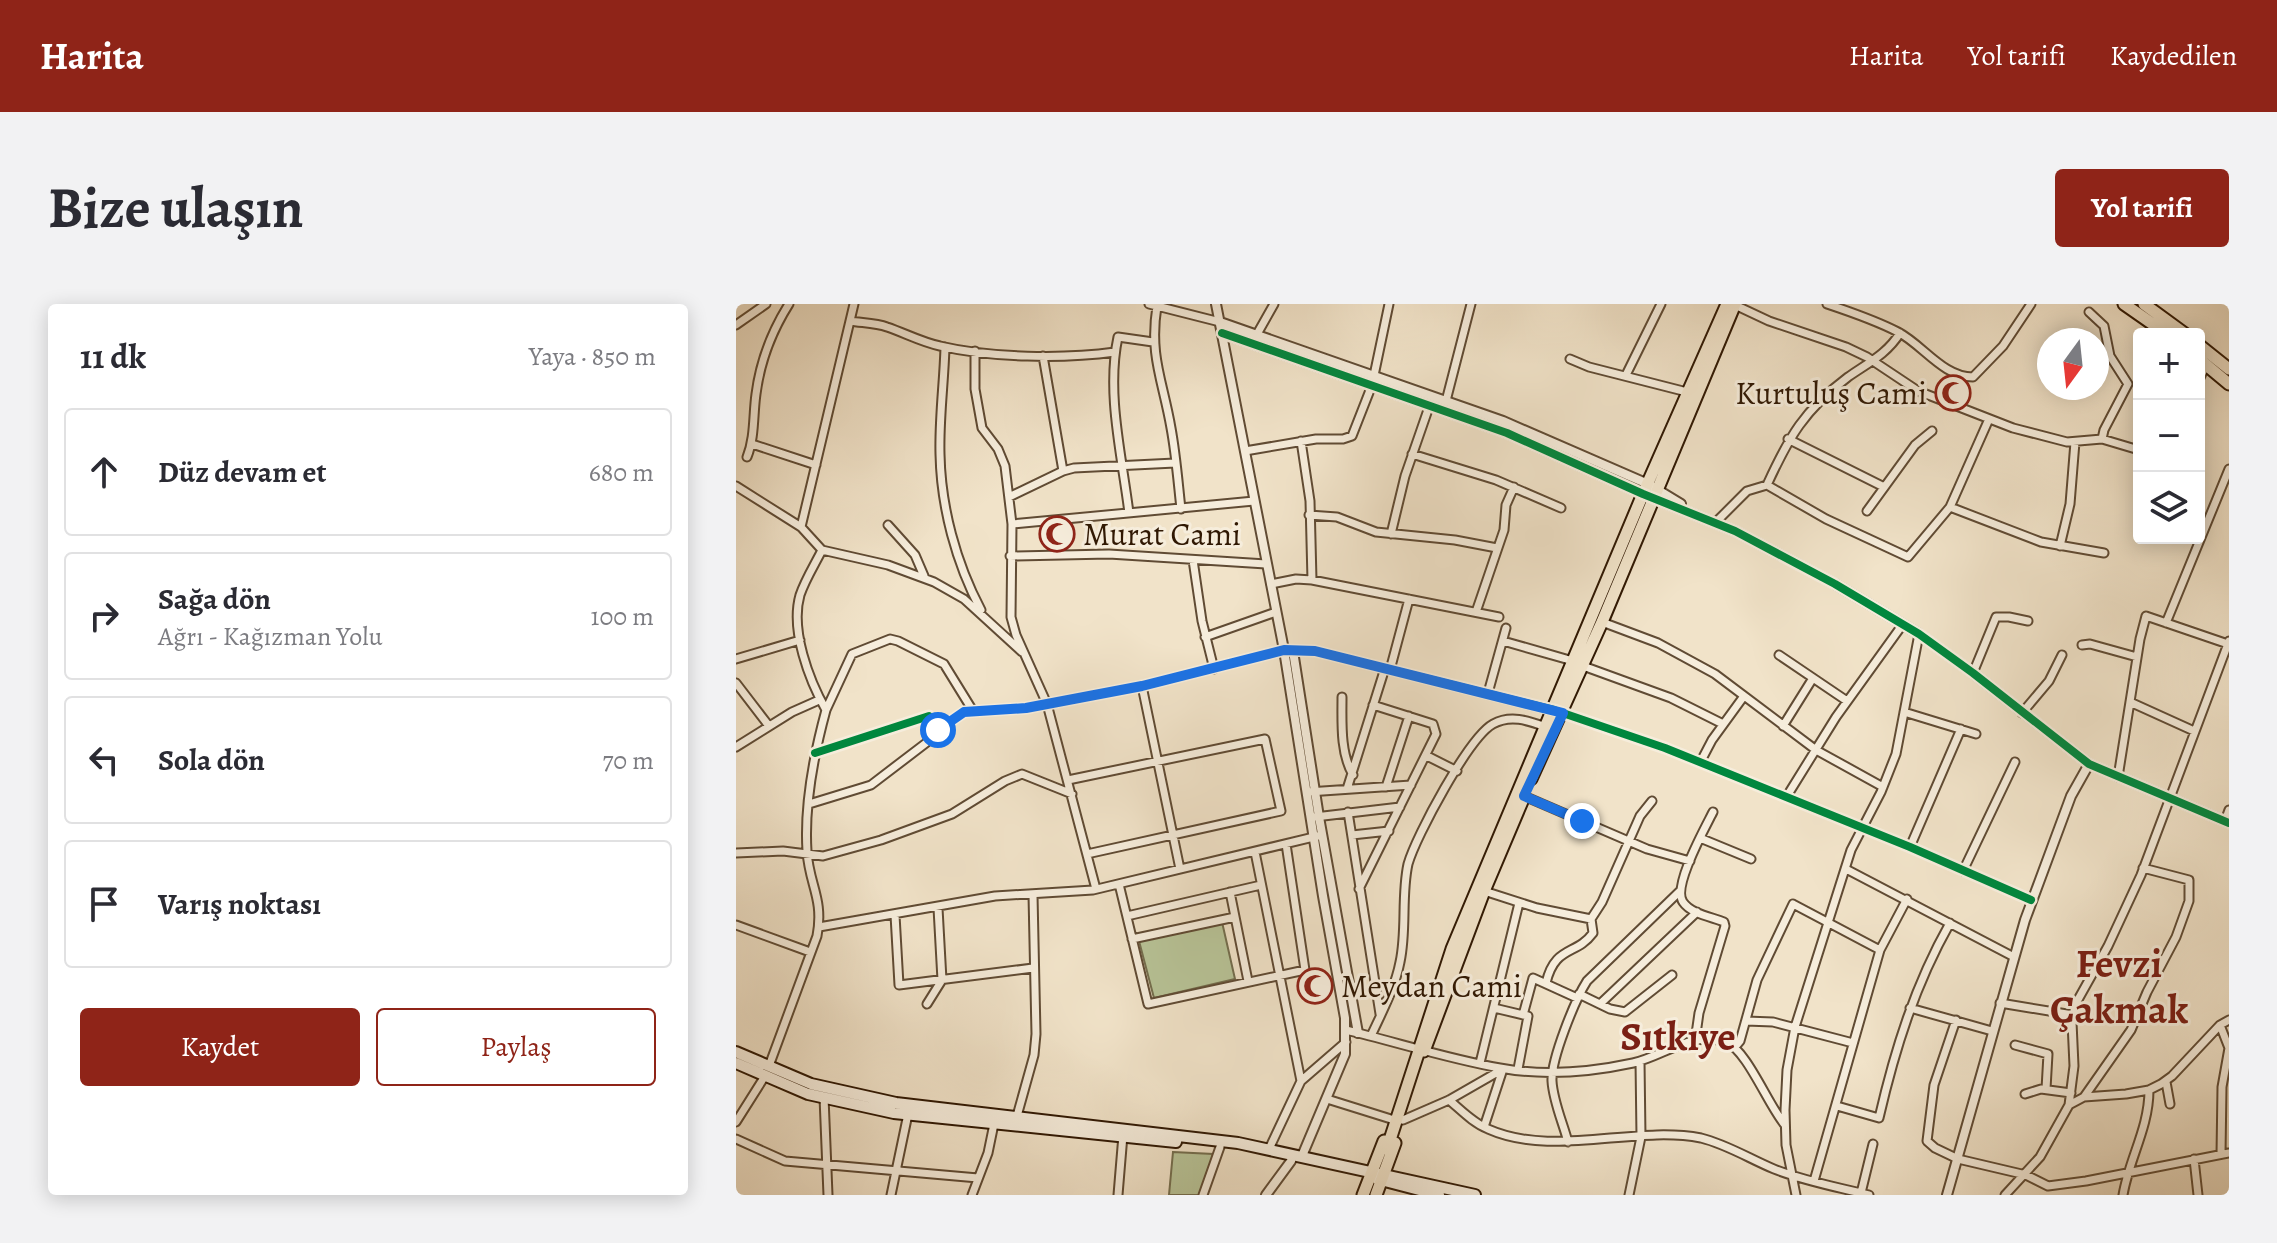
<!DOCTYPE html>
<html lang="tr">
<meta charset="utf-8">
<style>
:root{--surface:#fff;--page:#f2f2f3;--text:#2b2b33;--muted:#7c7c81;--line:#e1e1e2;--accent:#8f2418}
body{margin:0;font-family:Alegreya,serif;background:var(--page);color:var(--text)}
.controls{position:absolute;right:24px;top:24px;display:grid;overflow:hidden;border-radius:8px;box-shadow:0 4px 20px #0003}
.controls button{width:72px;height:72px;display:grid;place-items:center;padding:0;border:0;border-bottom:2px solid var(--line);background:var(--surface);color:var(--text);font:40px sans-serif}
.compass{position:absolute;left:1301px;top:24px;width:72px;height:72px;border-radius:50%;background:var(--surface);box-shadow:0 4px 20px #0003;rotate:195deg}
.stop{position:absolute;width:24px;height:24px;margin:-18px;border:6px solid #1a73e8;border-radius:50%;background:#fff}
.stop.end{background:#1a73e8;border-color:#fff;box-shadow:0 2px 8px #0008}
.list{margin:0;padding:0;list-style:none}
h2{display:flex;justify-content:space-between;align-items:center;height:104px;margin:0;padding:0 32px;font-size:34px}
h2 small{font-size:26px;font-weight:400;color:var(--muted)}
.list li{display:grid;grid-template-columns:52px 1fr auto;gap:24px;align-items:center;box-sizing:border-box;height:128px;margin:0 16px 16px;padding:0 16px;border:2px solid var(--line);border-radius:8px}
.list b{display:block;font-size:30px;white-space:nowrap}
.list p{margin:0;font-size:26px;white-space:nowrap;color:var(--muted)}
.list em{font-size:26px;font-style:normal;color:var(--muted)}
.actions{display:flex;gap:16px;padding:24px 32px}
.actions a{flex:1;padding:18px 0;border:2px solid var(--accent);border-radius:8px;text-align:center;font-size:28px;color:var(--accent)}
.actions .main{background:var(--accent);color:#fff}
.icon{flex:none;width:44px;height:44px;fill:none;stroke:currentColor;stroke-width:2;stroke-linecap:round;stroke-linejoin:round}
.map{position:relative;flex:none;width:1493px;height:891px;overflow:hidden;border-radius:8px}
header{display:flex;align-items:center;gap:48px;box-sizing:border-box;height:112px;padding:0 40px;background:var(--accent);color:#fff}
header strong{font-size:38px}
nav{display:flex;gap:44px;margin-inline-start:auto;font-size:28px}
.intro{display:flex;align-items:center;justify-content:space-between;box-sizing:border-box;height:192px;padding:0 48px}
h1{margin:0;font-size:56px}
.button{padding:20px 36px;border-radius:8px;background:var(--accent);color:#fff;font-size:28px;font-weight:700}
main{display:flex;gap:48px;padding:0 48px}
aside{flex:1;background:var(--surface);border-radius:8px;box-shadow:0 4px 20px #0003}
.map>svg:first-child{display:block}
</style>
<header>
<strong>Harita</strong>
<nav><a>Harita</a><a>Yol tarifi</a><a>Kaydedilen</a></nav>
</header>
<div class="intro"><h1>Bize ulaşın</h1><a class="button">Yol tarifi</a></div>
<main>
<aside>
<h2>11 dk<small>Yaya · 850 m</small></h2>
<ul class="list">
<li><svg class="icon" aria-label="ahead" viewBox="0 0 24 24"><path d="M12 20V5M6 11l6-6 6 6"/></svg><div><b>Düz devam et</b></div><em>680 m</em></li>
<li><svg class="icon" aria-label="right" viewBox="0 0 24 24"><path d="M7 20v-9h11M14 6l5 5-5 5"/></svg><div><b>Sağa dön</b><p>Ağrı - Kağızman Yolu</p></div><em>100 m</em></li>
<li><svg class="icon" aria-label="left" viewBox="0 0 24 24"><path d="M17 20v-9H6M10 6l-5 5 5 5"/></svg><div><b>Sola dön</b></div><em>70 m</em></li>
<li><svg class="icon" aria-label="arrive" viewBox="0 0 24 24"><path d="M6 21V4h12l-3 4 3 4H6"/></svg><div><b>Varış noktası</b></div></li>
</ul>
<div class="actions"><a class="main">Kaydet</a><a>Paylaş</a></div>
</aside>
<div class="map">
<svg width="1493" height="891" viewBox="0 0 1493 891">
<rect width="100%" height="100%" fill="#f1e3c9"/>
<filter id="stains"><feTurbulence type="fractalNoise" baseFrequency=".0025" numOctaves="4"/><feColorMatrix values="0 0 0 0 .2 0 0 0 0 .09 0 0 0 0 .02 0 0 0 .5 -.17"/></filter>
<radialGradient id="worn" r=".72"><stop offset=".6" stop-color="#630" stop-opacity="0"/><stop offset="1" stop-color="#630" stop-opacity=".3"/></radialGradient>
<path fill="#b8c498" stroke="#746e4e" stroke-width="2" d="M486 618 499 675 418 694 403 637Z
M437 848 477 850 473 874 464 891H433Z"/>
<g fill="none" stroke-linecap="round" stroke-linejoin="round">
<defs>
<path id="minor" d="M413 0 484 18
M1091 0C1115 8 1139 16 1162 28 1187 41 1207 73 1237 73L1267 42 1295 0
M999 1 1033 17 1110 43 1131 53 1182 87 1277 124 1331 138 1366 135 1403 146
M421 2C413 52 427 77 435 124 440 151 442 178 445 205
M1353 8 1368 22 1374 52 1392 80 1368 126 1366 135
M114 17C126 19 140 19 151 23 169 29 185 38 204 42 255 54 328 55 379 48
M0 21 30 0
M516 39 538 0
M209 43C208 79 203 114 204 150 205 203 220 259 245 306
M239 47V85L246 124 262 145 269 162 276 220 275 313 280 331 311 400 360 585
M307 52 327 167
M834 55 853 63 951 88
M890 71 925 0
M1463 76 1470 61
M710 97 735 0
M1052 135 1148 183
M565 137 574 197 576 276
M16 140 80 161
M509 147 580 135H607L616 132 636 81 653 0
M676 150 760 176 825 204
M11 153C19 133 17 111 20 90 24 59 36 27 53 0
M1031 181C1053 133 1068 106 1112 73 1132 59 1151 50 1164 29
M0 182 65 223 86 246 152 261 198 278 228 295 286 348
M273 193 327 167 338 164 439 159
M1214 203 1305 238 1368 249
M1131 207 1179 141 1196 127
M393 209C386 152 370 89 382 33L417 38
M573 211 601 213 640 228 719 236 761 244
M980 218 1011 187 1031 181 1090 215 1172 253 1214 203 1253 115
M276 220 518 197
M152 221 179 251 188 272
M65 223 118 0
M655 230 669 172 694 100
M1324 242 1334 200 1339 138
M274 252 373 250 530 260
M457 256 466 317 478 365
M535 280 560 275 576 276 763 313
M740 308 768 226 770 201 778 183
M866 318 922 339 979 370 1080 446 1147 483
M1430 319 1493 165
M469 333 540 308
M767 337 837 357
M1346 341 1354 340 1401 353
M1043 351 1111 397
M0 355 64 336
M847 362 935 394 987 420
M654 366 673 295
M1237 369 1260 313H1273L1292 317
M0 379 33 422
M406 382 444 565
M752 389 770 324
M606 393C606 418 604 449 617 471
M1394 398 1458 427
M90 406 116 350 154 335 162 337 208 360 237 407
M1168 408 1240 430
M1286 409 1313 377 1326 351
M1047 422 1077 374
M0 443 56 408 83 396
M79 449 193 412 202 426 228 408 290 404 406 382 548 346 579 347 818 406 929 444 1174 543 1295 596
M691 452 721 467
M965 457 976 436 1008 392
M1382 473 1404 335 1410 312 1492 340
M332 476 529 435 545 507 351 550
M650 483 673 412
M611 485 649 364
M572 488 675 481
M788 492 911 545 954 557
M1051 492 1100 413 1167 320
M73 500 135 481 190 439 202 426
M612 508 644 710
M579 513 664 503
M1489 517 1493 506
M616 531 653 527
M964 534 1015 555
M1174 543 1225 425
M519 548 565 777
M0 549 47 547 87 552 145 536 216 510 269 477 286 470 336 490
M1110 565 1278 653
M1227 567 1279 458
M383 580 412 700 569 666 550 540
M623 585 700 430 697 420 637 401
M748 587 801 604 855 615
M494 588 512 677
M159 611 163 681 297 664
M391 612 525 581
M0 621 74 648
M83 623 259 592 357 586 586 531
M396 635 499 613
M810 679C819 641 840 652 857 629L855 615 866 598 904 512 916 497
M843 690 874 705 889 708 936 671
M1264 699 1337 711
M191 700 206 676 202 604
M864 700 961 608
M758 704 792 712 782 765
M1174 704 1256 727
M787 711 797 674 841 694
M1220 716 1198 781 1191 837 1199 844 1222 855 1290 871 1312 882 1350 877 1493 849
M1010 717 1037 718 1117 739
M1484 721 1493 744 1486 783 1485 850
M610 726C660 738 713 755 764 764 806 772 855 768 897 759 928 752 957 726 990 738 1011 746 1032 801 1049 821
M635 732C646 708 659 684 664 658 671 626 665 592 672 560 680 532 733 433 757 420 775 410 793 417 810 423
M959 737 963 709 989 622 988 618C976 613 955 610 947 598 936 583 969 524 977 508
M1279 741 1312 750 1310 785
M999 743 1004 737 1021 676 1057 600 1144 646
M744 759 783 599
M33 762 81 632C88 594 73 581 71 547 68 500 78 450 90 406 73 376 54 326 64 291 69 276 79 260 86 246
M1430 778 1434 800
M1289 790 1305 785 1335 789
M88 793 92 891
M1348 793 1390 790 1413 786 1425 780 1436 772 1484 721 1493 716
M591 795 655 815
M713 796C725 806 737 819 752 825 817 854 898 821 965 834 990 840 1014 855 1038 865 1068 877 1101 883 1133 891
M1333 801 1348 793 1395 726 1411 688 1440 633 1453 597V576L1407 564
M1101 802 1143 814C1159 745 1179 681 1214 619
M281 812 298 751 300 730 297 591
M667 816 713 796 767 765
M0 818 29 772
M748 823 767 765
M0 835 49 857 242 874
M832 838C827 819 817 797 816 777 815 755 839 696 851 677L944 587
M533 845 565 777 610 738
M1458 855 1462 891
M1078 877 1144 646 1171 595
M1125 889 1137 840
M155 891 172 810
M236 891 252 849 259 815
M382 891 387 831
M467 891 484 843
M893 891 905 833 904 757
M1060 891 1050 841 1049 806 1051 766 1059 723 1115 546 1145 488 1160 450 1183 330
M1269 891 1304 853 1333 801 1338 762 1336 718 1339 701 1372 642 1405 571 1493 337
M1387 891C1393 855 1413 824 1413 786"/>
<path id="tertiary" d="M480 0 548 346 587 592 609 714V750L566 852
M484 18 767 117 912 180 945 200
M486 29 771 129 907 190 999 227 1099 280 1183 330 1237 369 1353 460 1493 519
M557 347 583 513 622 729
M530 891 555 857
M1211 891 1289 616 1335 492 1353 460"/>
<path id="secondary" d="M0 748 75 780 160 799 502 839 739 891
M0 759 72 790 158 809 440 838
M641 875 703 891"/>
<path id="primary" d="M795 475 866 318 999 0
M688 747 748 587 787 495
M651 845 716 645 907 190 991 0
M627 891 648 837
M640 891 659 839"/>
<path id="trunk" d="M1388 0 1431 30
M1408 0 1449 30
M1463 41 1493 65
M1463 55 1493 80"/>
</defs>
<use href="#minor" stroke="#604b34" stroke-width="11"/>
<use href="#tertiary" stroke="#604b34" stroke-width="12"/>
<use href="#secondary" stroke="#301803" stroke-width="14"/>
<use href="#primary" stroke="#301803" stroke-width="15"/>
<use href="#trunk" stroke="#301803" stroke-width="15"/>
<use href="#minor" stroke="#f6eddc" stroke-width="7"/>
<use href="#tertiary" stroke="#f6eddc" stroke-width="8"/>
<use href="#secondary" stroke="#f6eddc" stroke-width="10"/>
<use href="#primary" stroke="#f1e3c9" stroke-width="11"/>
<use href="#trunk" stroke="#f1e3c9" stroke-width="11"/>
<defs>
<path id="cycleway" d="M486 29 771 129 907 190 999 227 1099 280 1183 330 1237 369 1353 460 1493 519
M79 449 193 412 202 426 228 408 290 404 406 382 548 346 579 347 818 406 929 444 1174 543 1295 596"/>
</defs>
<use href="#cycleway" stroke="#f6eddc" stroke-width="13"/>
<use href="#cycleway" stroke="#00873e" stroke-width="8"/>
</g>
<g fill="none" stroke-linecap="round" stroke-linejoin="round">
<path stroke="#1a73e8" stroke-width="10" d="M202 426 228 408 290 404 406 382 548 346 579 347 827 409 788 492 846 517"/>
</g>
<defs>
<symbol id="mosque-ring" viewBox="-11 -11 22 22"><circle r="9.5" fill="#f6eddc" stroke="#8f2418" stroke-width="1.5"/><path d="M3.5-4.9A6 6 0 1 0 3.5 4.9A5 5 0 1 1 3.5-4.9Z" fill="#8f2418"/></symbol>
</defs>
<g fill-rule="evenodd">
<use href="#mosque-ring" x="1197" y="69" width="40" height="40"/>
<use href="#mosque-ring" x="301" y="210" width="40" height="40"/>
<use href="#mosque-ring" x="559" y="662" width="40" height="40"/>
</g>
<g text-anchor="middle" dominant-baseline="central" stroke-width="6" stroke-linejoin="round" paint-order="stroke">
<g font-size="32" fill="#301803" stroke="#f6eddc" text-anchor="start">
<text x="1191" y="89" text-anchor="end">Kurtuluş Cami</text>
<text x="347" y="230">Murat Cami</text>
<text x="605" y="682">Meydan Cami</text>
</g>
<g font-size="40" font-weight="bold" fill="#7a1f14" stroke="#f6eddc">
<text x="1383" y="659">Fevzi<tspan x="1383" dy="46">Çakmak</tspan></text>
<text x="942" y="732">Sıtkıye</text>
</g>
</g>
<rect width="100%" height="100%" filter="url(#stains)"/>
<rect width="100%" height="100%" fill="url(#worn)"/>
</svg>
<div class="controls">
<button>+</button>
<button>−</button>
<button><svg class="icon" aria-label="layers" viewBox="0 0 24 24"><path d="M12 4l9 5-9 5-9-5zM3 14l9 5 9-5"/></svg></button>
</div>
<svg class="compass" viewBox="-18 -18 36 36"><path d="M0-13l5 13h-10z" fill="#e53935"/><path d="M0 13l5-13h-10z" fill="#7c7c81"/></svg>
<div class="stop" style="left:202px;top:426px"></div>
<div class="stop end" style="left:846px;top:517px"></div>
</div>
</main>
